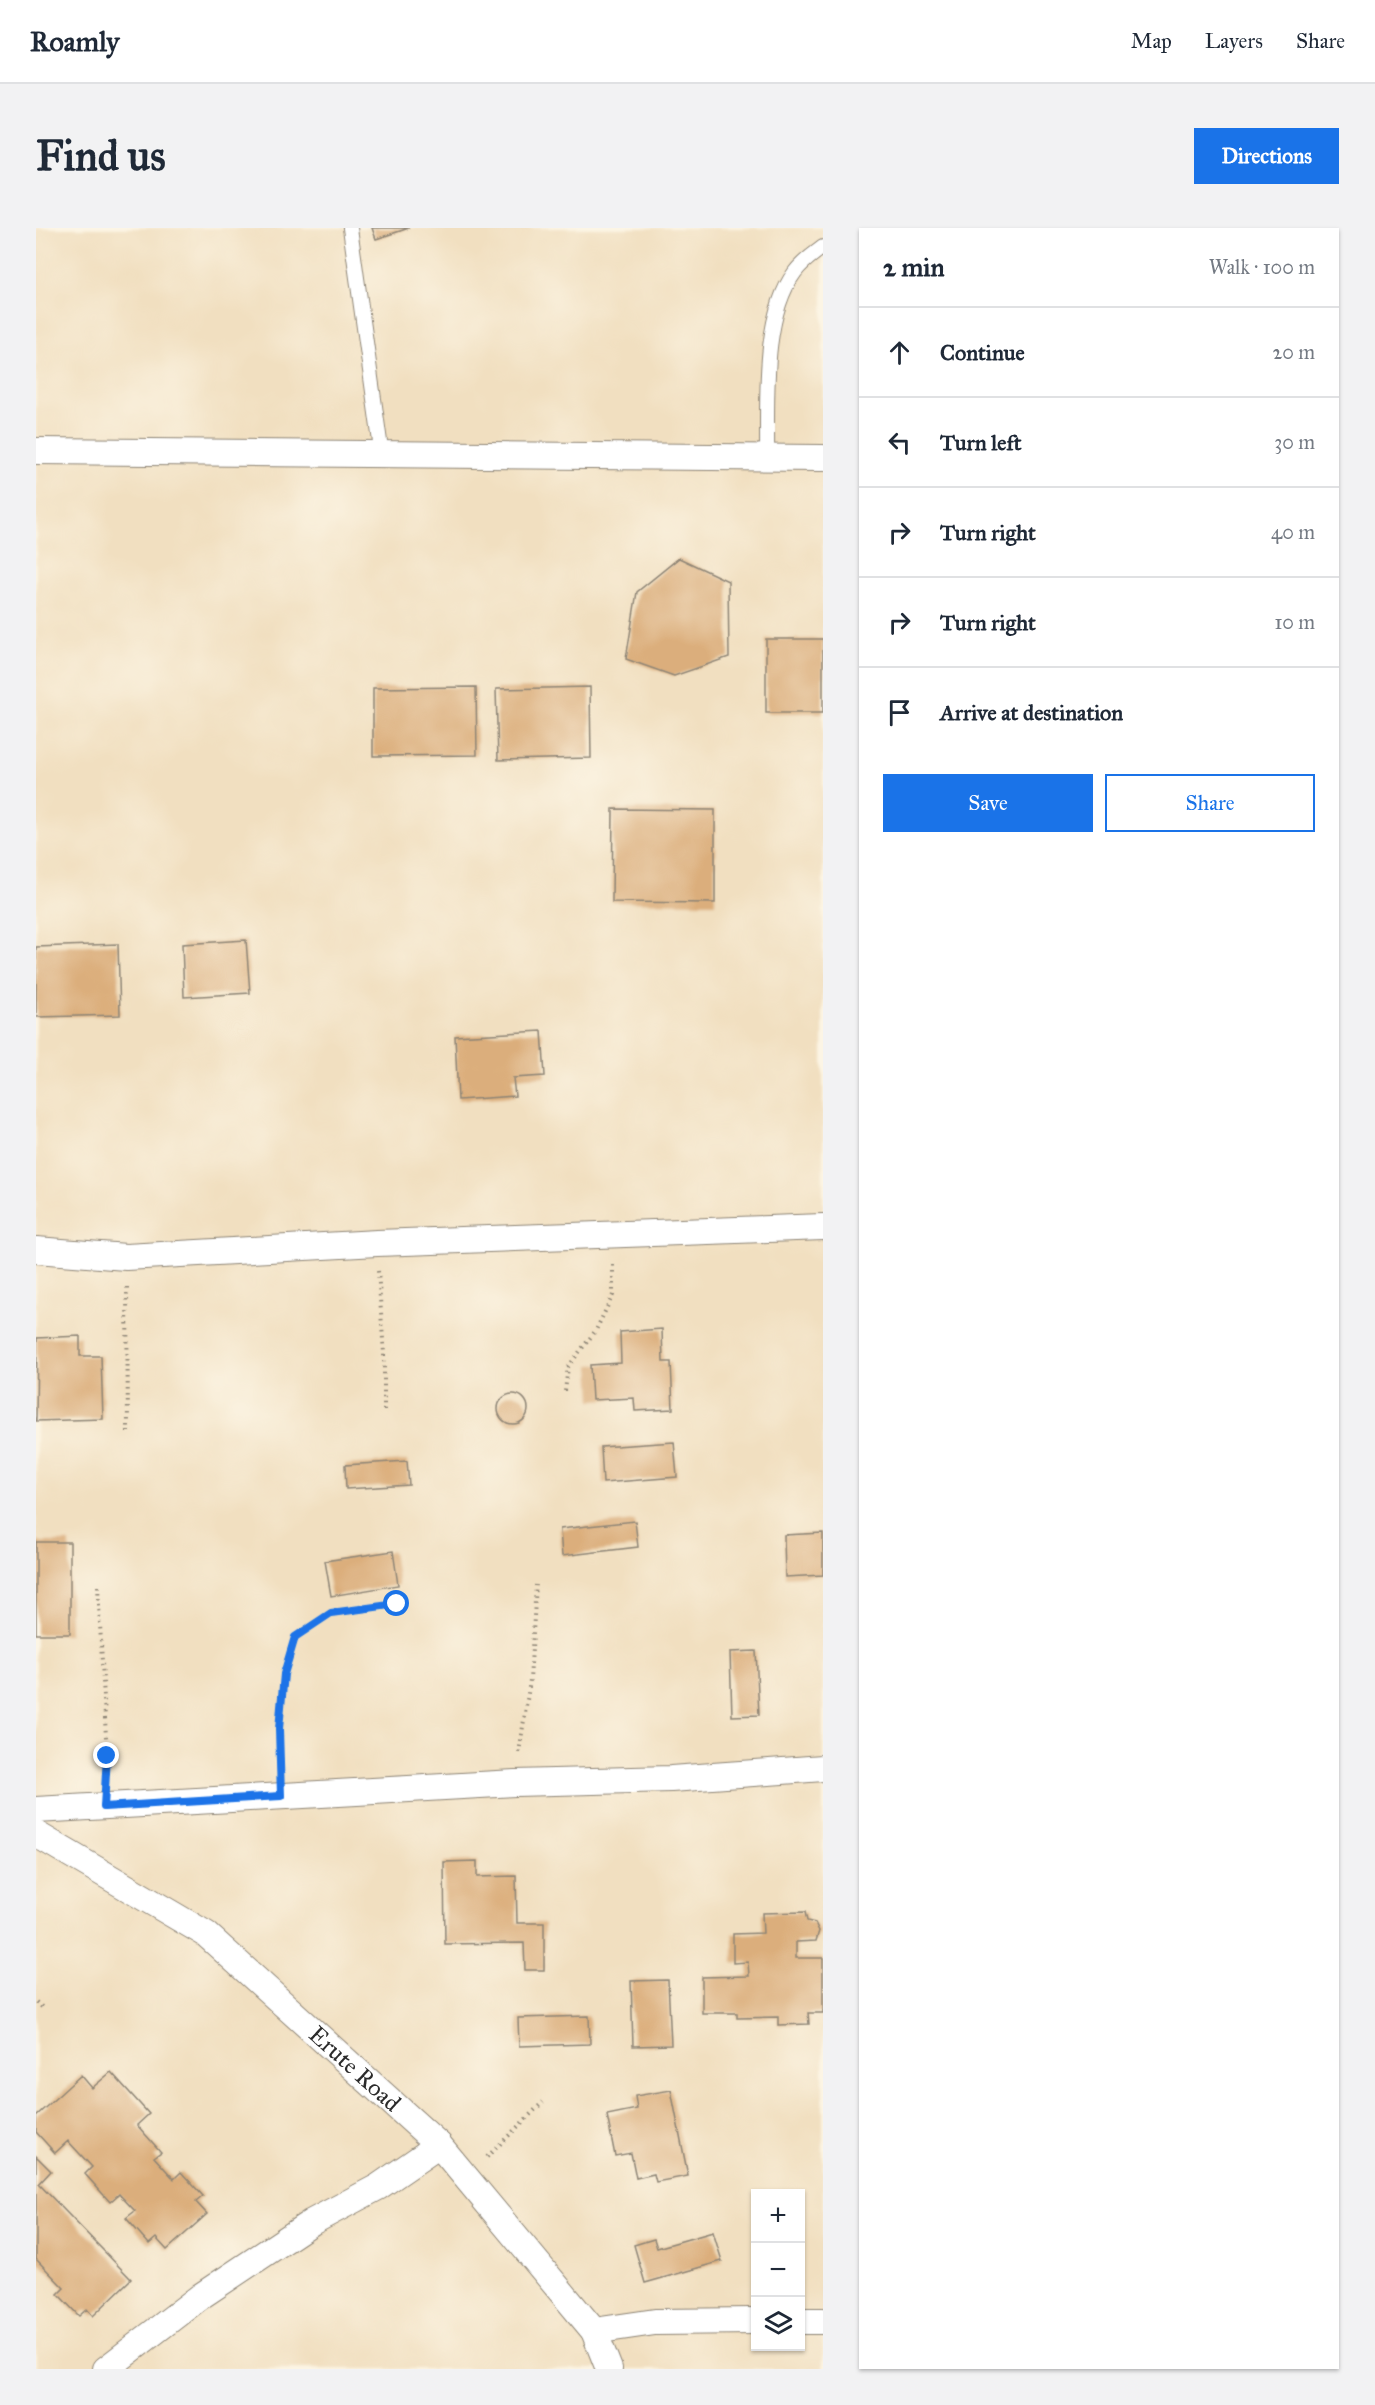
<!DOCTYPE html>
<meta charset="utf-8">
<style>
:root{--surface:#fff;--page:#f2f2f3;--text:#1f2937;--muted:#747a83;--line:#e0e1e3;--accent:#1a73e8}
body{margin:0;font-family:"IM FELL Great Primer",serif;background:var(--page);color:var(--text)}
.controls{position:absolute;right:18px;bottom:18px;display:grid;overflow:hidden;border-radius:0px;box-shadow:0 2px 4px #0004}
.controls button{width:54px;height:54px;display:grid;place-items:center;padding:0;border:0;border-bottom:2px solid var(--line);background:var(--surface);color:var(--text);font:30px sans-serif}
.stop{position:absolute;width:18px;height:18px;margin:-14px;border:4px solid #1a73e8;border-radius:50%;background:#fff}
.stop.end{background:#1a73e8;border-color:#fff;box-shadow:0 2px 6px #0008}
.list{margin:0;padding:0;list-style:none}
h2{display:flex;justify-content:space-between;align-items:center;height:78px;margin:0;padding:0 24px;font-size:26px}
h2 small{font-size:20px;font-weight:400;color:var(--muted)}
.list li{display:grid;grid-template-columns:39px 1fr auto;gap:18px;align-items:center;box-sizing:border-box;height:90px;padding:0 24px;border-top:2px solid var(--line)}
.list b{display:block;font-size:22px;white-space:nowrap}
.list em{font-size:20px;font-style:normal;color:var(--muted)}
.actions{display:flex;gap:12px;padding:18px 24px}
.actions a{flex:1;padding:14px 0;border:2px solid var(--accent);border-radius:0px;text-align:center;font-size:21px;color:var(--accent)}
.actions .main{background:var(--accent);color:#fff}
.icon{flex:none;width:33px;height:33px;fill:none;stroke:currentColor;stroke-width:2;stroke-linecap:round;stroke-linejoin:round}
.map{position:relative;flex:none;width:787px;height:2141px;overflow:hidden;border-radius:0px}
header{display:flex;align-items:center;gap:36px;box-sizing:border-box;height:84px;padding:0 30px;background:var(--surface);border-bottom:2px solid var(--line)}
header strong{font-size:28px}
nav{display:flex;gap:33px;margin-inline-start:auto;font-size:21px}
.intro{display:flex;align-items:center;justify-content:space-between;box-sizing:border-box;height:144px;padding:0 36px}
h1{margin:0;font-size:42px}
.button{padding:15px 27px;border-radius:0px;background:var(--accent);color:#fff;font-size:21px;font-weight:700}
main{display:flex;gap:36px;padding:0 36px}
aside{flex:1;background:var(--surface);border-radius:0px;box-shadow:0 2px 4px #0004}
.map>svg:first-child{display:block}
</style>
<header>
<strong>Roamly</strong>
<nav><a>Map</a><a>Layers</a><a>Share</a></nav>
</header>
<div class="intro"><h1>Find us</h1><a class="button">Directions</a></div>
<main>
<div class="map">
<svg width="787" height="2141" viewBox="0 0 787 2141">
<rect width="100%" height="100%" fill="#fcf5e5"/>
<filter id="ink" filterUnits="userSpaceOnUse"><feTurbulence type="fractalNoise" baseFrequency=".0167" numOctaves="2"/><feDisplacementMap in="SourceGraphic" scale="12" xChannelSelector="R" yChannelSelector="G"/><feConvolveMatrix kernelMatrix="1 2 1 2 8 2 1 2 1" color-interpolation-filters="sRGB"/></filter>
<filter id="wash" filterUnits="userSpaceOnUse"><feTurbulence type="fractalNoise" baseFrequency=".008" numOctaves="4" result="noise"/><feDisplacementMap in="SourceGraphic" scale="24" xChannelSelector="R" yChannelSelector="G"/><feGaussianBlur stdDeviation="1.35" result="paint"/><feColorMatrix in="noise" values="0 0 0 0 0 0 0 0 0 0 0 0 0 0 0 0 0 1.4 0 .05"/><feComposite in="paint" operator="in"/></filter>
<g filter="url(#wash)">
<rect width="100%" height="100%" fill="#f1dfc0"/>
<g id="blocks">
<path fill="#dbae7b" d="M336 0H373L340 11Z
M643 330 692 353 693 429 638 448 590 431 601 364Z
M730 411H787V485H730Z
M440 459 441 527 337 528V460Z
M554 459 555 530 462 532 460 461Z
M577 581 679 582V675L576 674Z
M210 712 214 765 148 769 146 716Z
M82 716 84 787 0 789V719Z
M506 803 509 848 477 850 479 868 422 872 419 808Z
M626 1101 627 1134H635L637 1181 599 1183 598 1170 556 1172 554 1137 585 1135 584 1104Z
M44 1108V1128H65L67 1191 0 1193 1 1110Z
M462 1181a15 15 0 1 1 30 0a15 15 0 1 1-30 0Z
M638 1214 641 1249 567 1255 565 1219Z
M371 1233 373 1257 310 1261 309 1237Z
M599 1293 602 1319 526 1328 524 1301Z
M787 1305V1347L749 1349 748 1307Z
M0 1314H34V1406H0Z
M357 1323 362 1357 295 1368 289 1333Z
M720 1423 723 1487 696 1488 694 1424Z
M441 1633V1649L480 1648 481 1695H508V1742H489L488 1715 409 1716 408 1634Z
M769 1684 771 1693 779 1695 783 1703 780 1713 760 1714V1730H787V1785H772L773 1796 742 1797V1789L701 1790V1785H666V1749L713 1748 712 1734 697 1735V1706L727 1705 726 1685Z
M632 1752 635 1817 597 1818 595 1753Z
M553 1788 554 1816 483 1818 482 1790Z
M75 1844 113 1886 101 1897 125 1924 118 1929 138 1951 145 1944 167 1968 160 1974 171 1986 131 2022 120 2010 113 2016 90 1990 99 1983 83 1966 74 1974 49 1946 56 1939 32 1913 19 1925 0 1904V1888L45 1847 56 1860Z
M635 1862 652 1948 620 1954 618 1946 600 1950 595 1925 579 1928 571 1887 601 1881 599 1868Z
M0 1928 15 1943 3 1956 95 2051 57 2088 51 2081 43 2088 22 2066 28 2060 0 2031Z
M677 2004 686 2033 609 2055 598 2017 618 2011 621 2020Z"/>
</g>
</g>
<g filter="url(#ink)">
<use href="#blocks" fill-opacity="0" stroke="#8e8576" stroke-width="1.5"/>
<g fill="none" stroke-linecap="round" stroke-linejoin="round">
<defs>
<path id="service" d="M314 0 346 228
M731 230C732 174 725 90 759 44 767 33 777 27 787 19"/>
<g id="minor">
<path d="M0 223 787 230"/>
<path d="M0 1022 90 1029 341 1015 787 999"/>
<path d="M0 1582 479 1555 635 1551 787 1540"/>
<path id="s1" d="M0 1606 170 1706 403 1917 558 2103 573 2141"/>
<path d="M764 2093H787"/>
<path d="M558 2103 619 2094 720 2093"/>
<path d="M70 2141 165 2068 276 1994 342 1959 403 1917"/>
</g>
</defs>
<use href="#service" stroke="#8e8576" stroke-width="16"/>
<use href="#minor" stroke="#8e8576" stroke-width="28"/>
<path stroke="#8e8576" stroke-width="4" stroke-dasharray="1.5 4.5" stroke-linecap="butt" d="M342 1043 348 1125V1182
M91 1059 92 1204
M529 1163 532 1139 560 1102 577 1067V1035
M62 1358 71 1528 70 1548
M483 1525 494 1452 500 1357
M244 1540 243 1501 248 1446 259 1409 295 1385 361 1376
M0 1774 7 1780
M451 1929 507 1874"/>
<use href="#service" stroke="#fff" stroke-width="14"/>
<use href="#minor" stroke="#fff" stroke-width="26"/>
</g>
</g>
<g fill="none" stroke-linecap="round" stroke-linejoin="round" filter="url(#ink)">
<path stroke="#1a73e8" stroke-width="8" d="M71 1528 68 1579 245 1568 243 1501 248 1446 259 1409 295 1385 361 1376"/>
</g>
<g text-anchor="middle" dominant-baseline="central" stroke-width="5" stroke-linejoin="round" paint-order="stroke">
<g font-size="24" fill="#2b2b2b" stroke="#fcf5e5">
<text stroke="none"><textPath href="#s1" startOffset="398">Erute Road</textPath></text>
</g>
</g>
</svg>
<div class="controls">
<button>+</button>
<button>−</button>
<button><svg class="icon" aria-label="layers" viewBox="0 0 24 24"><path d="M12 4l9 5-9 5-9-5zM3 14l9 5 9-5"/></svg></button>
</div>
<div class="stop" style="left:361px;top:1376px"></div>
<div class="stop end" style="left:71px;top:1528px"></div>
</div>
<aside>
<h2>2 min<small>Walk · 100 m</small></h2>
<ul class="list">
<li><svg class="icon" aria-label="ahead" viewBox="0 0 24 24"><path d="M12 20V5M6 11l6-6 6 6"/></svg><div><b>Continue</b></div><em>20 m</em></li>
<li><svg class="icon" aria-label="left" viewBox="0 0 24 24"><path d="M17 20v-9H6M10 6l-5 5 5 5"/></svg><div><b>Turn left</b></div><em>30 m</em></li>
<li><svg class="icon" aria-label="right" viewBox="0 0 24 24"><path d="M7 20v-9h11M14 6l5 5-5 5"/></svg><div><b>Turn right</b></div><em>40 m</em></li>
<li><svg class="icon" aria-label="right" viewBox="0 0 24 24"><path d="M7 20v-9h11M14 6l5 5-5 5"/></svg><div><b>Turn right</b></div><em>10 m</em></li>
<li><svg class="icon" aria-label="arrive" viewBox="0 0 24 24"><path d="M6 21V4h12l-3 4 3 4H6"/></svg><div><b>Arrive at destination</b></div></li>
</ul>
<div class="actions"><a class="main">Save</a><a>Share</a></div>
</aside>
</main>
